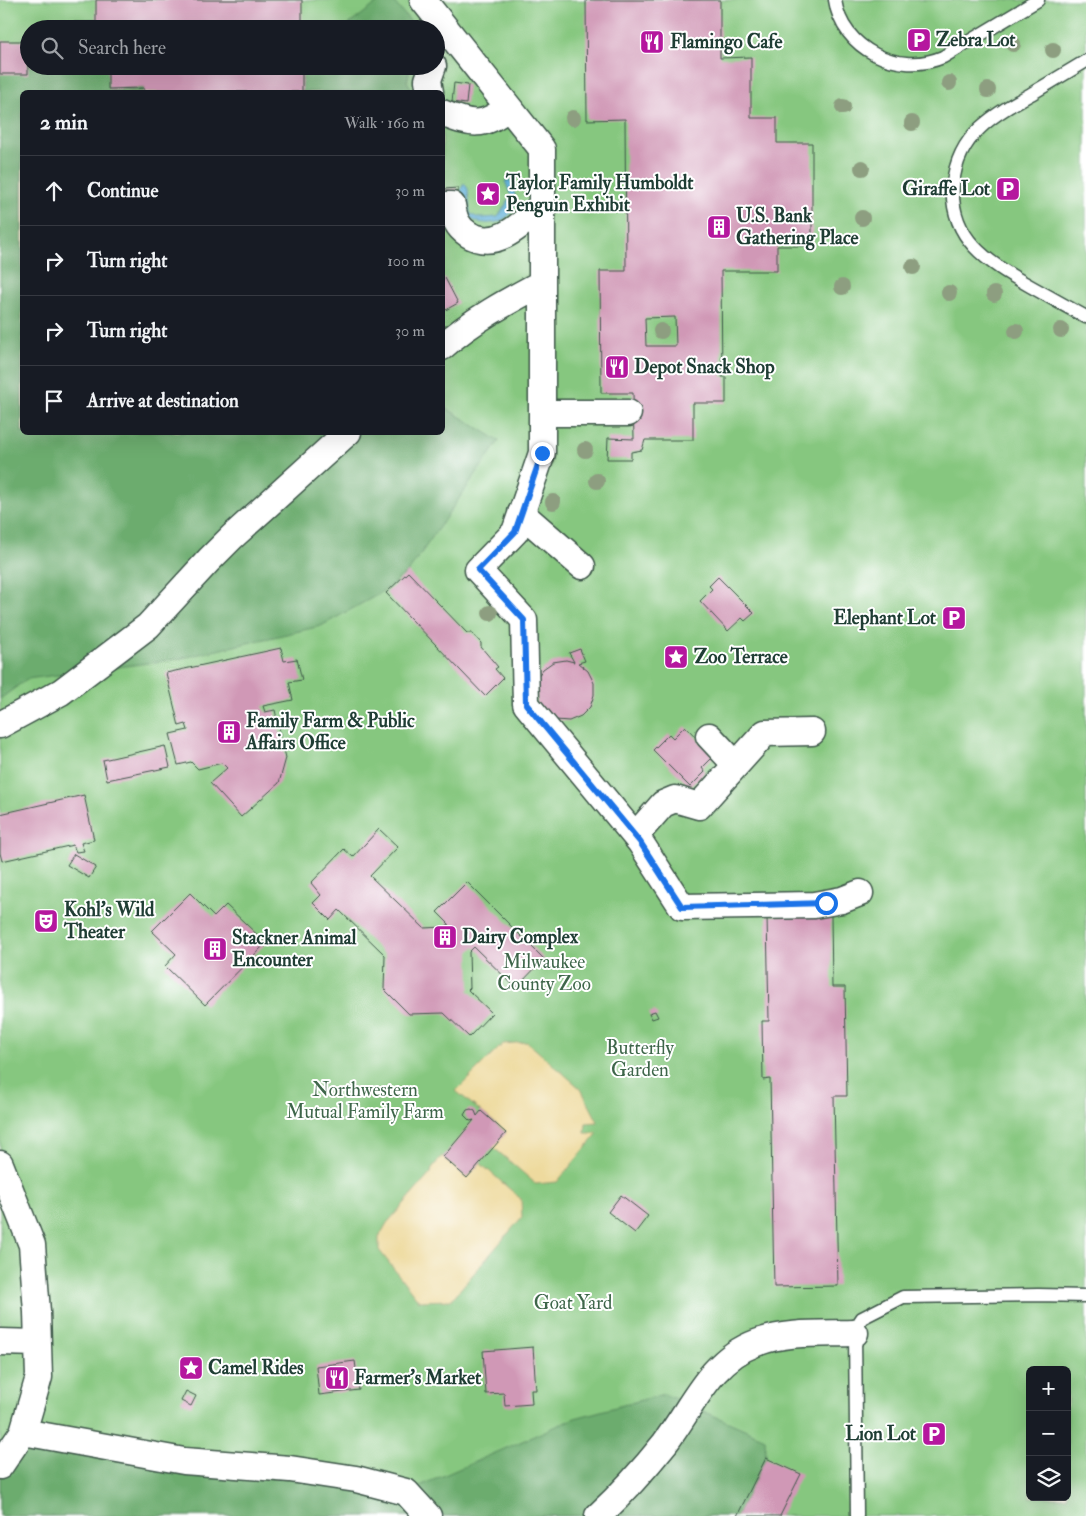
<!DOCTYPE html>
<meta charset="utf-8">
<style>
:root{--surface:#171b24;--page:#20242c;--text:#f1f3f6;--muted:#9ea1a6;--line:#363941}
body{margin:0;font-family:"IM FELL Double Pica",serif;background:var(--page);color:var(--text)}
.controls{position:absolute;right:15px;bottom:15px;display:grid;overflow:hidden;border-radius:8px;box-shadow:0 5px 20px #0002}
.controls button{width:45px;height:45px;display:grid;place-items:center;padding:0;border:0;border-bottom:1px solid var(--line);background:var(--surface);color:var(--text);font:25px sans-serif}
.stop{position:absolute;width:15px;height:15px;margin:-11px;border:4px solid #1a73e8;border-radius:50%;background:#fff}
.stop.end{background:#1a73e8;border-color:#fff;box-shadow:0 1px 5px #0008}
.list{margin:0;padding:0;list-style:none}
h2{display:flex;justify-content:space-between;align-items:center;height:65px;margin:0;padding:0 20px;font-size:21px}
h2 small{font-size:16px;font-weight:400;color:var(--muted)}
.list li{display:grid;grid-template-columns:32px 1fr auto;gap:15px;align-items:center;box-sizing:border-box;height:70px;padding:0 20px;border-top:1px solid var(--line)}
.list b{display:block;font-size:19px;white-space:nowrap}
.list em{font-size:16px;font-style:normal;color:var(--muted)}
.icon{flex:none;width:28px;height:28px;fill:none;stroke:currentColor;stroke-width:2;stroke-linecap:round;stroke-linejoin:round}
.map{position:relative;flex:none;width:1086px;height:1516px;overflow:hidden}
.search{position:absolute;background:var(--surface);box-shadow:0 5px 20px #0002;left:20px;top:20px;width:425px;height:55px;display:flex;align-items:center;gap:12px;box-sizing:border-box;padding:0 18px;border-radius:28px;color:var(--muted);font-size:19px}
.panel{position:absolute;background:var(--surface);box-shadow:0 5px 20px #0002;left:20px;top:90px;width:425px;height:345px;border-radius:8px}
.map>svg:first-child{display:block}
</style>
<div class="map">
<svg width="1086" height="1516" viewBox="0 0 1086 1516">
<rect width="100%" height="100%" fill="#fff"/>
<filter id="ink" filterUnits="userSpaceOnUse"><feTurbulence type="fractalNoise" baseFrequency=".02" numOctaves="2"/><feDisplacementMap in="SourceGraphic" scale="10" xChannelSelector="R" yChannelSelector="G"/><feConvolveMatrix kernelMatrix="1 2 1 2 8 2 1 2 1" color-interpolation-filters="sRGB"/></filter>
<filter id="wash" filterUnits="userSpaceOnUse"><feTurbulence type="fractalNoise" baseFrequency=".0096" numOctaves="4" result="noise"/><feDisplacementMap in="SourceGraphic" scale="20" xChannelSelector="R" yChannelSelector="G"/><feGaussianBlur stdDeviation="1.12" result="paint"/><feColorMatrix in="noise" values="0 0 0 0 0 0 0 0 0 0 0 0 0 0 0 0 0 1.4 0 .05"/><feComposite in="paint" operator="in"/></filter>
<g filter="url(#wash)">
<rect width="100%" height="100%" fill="#ede2c3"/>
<path fill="#86c77f" stroke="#52825a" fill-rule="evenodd" d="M0 0H1086V1516H0ZM29 29H436V66H29ZM22 92H442V432H22ZM1030 1370H1067V1497H1030Z"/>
<path fill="#6cac6e" stroke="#467451" d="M381 0H392L417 29H343Z
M27 66 108 68 109 89 144 88V92H22V432H442L443 402 446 408 499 441 408 572 379 594 321 626 178 659 27 679 0 699V74Z
M302 66H410L407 82 414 92H302Z
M664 1394 765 1438 766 1458 737 1516H0V1466L23 1432 406 1492 575 1418Z"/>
<path fill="#eeda9e" stroke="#868c69" d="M527 1042 581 1089 598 1122 586 1123 585 1133H598L557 1182 536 1184 493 1147 506 1132 456 1091 503 1044Z
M442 1156 467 1178 480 1163 521 1199 522 1217 451 1300 419 1301 379 1250V1237L387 1223 431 1173 432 1168Z"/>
<path fill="#5caed7" stroke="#3e7686" d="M510 180C538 239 438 235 464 183L468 189 470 213C478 221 487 217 498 217L511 196 505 181Z"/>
<g id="blocks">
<path fill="#d098b6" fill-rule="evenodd" d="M96 0H302V22L309 29H74V22H96Z
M586 0H720V58L751 57V118H777V143H812V246H777V271H721L722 377H726V403H693V440H645L642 450 631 452V459H607L608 438 634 439 633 393H601L600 271H626L625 119 587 120ZM675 317 676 346H646L645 318Z
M0 41H28V74H0Z
M74 66H302V92H144V88L108 89V68H74Z
M454 83 468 85 466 104 452 102Z
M458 188V207H442L444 189Z
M445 278 458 303 442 312V280Z
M408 572 467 633H472L481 643V647L498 667 495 669 503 678 485 696 386 593Z
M718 577 754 613 745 621 742 618 728 631 700 601 712 589 709 586Z
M281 648 284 661 297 659 302 680 289 682 293 700 263 706 265 712 275 710 286 758 279 783 241 817 210 783 227 768 222 763 198 769 191 762 178 765 170 734 188 730 186 724 179 726 166 673Z
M580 649 585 661 578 663 588 671 594 683V695L590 707 581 716 569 721 556 720 545 714 537 704 536 679 543 669 553 662 566 660 574 662 569 653Z
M685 726 714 756 702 768 705 772 690 787 653 750 669 734 673 738Z
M165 746 170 767 107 780 103 760Z
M84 795 94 840 81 843 84 851 76 852 73 845 2 861 0 853V814Z
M379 829 398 847 370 876 424 928 445 927 449 924 437 912 467 882 544 959 516 988 474 947 469 952 470 988 468 990 492 1013 469 1037 444 1013 409 1014 384 989 385 955 339 910 330 920 313 903 321 895 311 883 344 849 353 857Z
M74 854 96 867 89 878 67 865Z
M190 893 214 917 226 905 266 943 205 1005 165 966 176 954 152 931Z
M831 915 832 987H845L847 1096H834L838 1286 774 1287 770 1079 763 1080 762 1021H769L767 916Z
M655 1011 658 1017 652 1019 649 1013Z
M471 1109 475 1111 477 1116 481 1111 506 1133 467 1178 443 1157 474 1120 470 1121 464 1115 467 1110Z
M621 1195 648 1216 635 1233 608 1212Z
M533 1347 536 1390H531L532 1404 505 1406 504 1393 486 1394 483 1351Z
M355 1361 359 1390 319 1395 316 1366Z
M186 1391 196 1396 191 1406 181 1401Z
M766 1458 801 1474 780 1516H737Z"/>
</g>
</g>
<g filter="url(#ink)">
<use href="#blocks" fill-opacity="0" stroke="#3e5649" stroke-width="1"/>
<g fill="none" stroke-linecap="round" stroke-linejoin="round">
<defs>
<path id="lane" d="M835 0C842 50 899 76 943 57L1038 0
M1086 61C1068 72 1049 83 1031 94 1013 104 995 114 980 128 964 143 955 163 953 184 949 239 988 262 1030 286 1048 296 1067 307 1086 317
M857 1516 855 1333 856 1327 862 1318 903 1297 1038 1295 1086 1296"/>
<path id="street" d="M423 0 542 149V453L515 532 478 570 524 620 526 704 640 842 682 907 814 905 842 900 860 893
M430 92 428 80 433 66
M442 113C471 125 484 128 508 107
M442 205H452C454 218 457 227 468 234 496 252 523 223 542 206
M442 347C471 321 508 301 542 283
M542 413H628
M521 513 582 566
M0 725 61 692 148 626 209 560 232 537 348 432
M709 736 736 765
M635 836 663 804 675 799 699 806 765 733 812 732
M0 1164 32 1245 37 1312 39 1377 23 1432 0 1466
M0 1342 38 1343
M23 1432 184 1461 290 1469 356 1479 406 1492 428 1516
M598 1516C622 1494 645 1468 665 1443 693 1406 710 1360 756 1343 787 1331 823 1334 855 1333"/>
</defs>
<use href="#lane" stroke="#3e5649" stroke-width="15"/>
<use href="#street" stroke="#3e5649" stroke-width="29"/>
<use href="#lane" stroke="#fff" stroke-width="12"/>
<use href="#street" stroke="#fff" stroke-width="26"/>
</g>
<g fill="#8d9e80">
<circle cx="1013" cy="44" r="8"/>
<circle cx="1053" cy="50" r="8"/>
<circle cx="949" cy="83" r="8"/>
<circle cx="988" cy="90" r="8"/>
<circle cx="843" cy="107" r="8"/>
<circle cx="573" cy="118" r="8"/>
<circle cx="912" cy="123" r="8"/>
<circle cx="862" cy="168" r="8"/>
<circle cx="862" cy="218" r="8"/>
<circle cx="913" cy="267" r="8"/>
<circle cx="842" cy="287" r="8"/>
<circle cx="949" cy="293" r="8"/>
<circle cx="994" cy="294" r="8"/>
<circle cx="1061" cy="330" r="8"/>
<circle cx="661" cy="331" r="8"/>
<circle cx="1016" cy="331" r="8"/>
<circle cx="585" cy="450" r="8"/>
<circle cx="597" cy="481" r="8"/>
<circle cx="553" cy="502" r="8"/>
<circle cx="490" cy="613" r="8"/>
</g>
</g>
<g fill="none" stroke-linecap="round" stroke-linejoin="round" filter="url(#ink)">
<path stroke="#1a73e8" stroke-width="6" d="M542 453 515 532 478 570 524 620 526 704 640 842 682 907 826 903"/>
</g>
<defs>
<symbol id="parking-square" viewBox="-11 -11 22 22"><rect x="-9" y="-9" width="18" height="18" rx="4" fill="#b5179e" stroke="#fff"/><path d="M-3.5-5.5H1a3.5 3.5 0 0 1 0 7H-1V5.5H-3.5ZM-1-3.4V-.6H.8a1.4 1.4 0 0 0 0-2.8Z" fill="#fff"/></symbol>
<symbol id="restaurant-square" viewBox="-11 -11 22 22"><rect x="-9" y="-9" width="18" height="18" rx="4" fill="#b5179e" stroke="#fff"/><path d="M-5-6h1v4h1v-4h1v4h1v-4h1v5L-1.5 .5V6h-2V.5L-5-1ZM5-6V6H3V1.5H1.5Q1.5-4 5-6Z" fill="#fff"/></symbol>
<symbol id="sight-square" viewBox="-11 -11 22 22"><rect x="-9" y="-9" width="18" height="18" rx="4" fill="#b5179e" stroke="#fff"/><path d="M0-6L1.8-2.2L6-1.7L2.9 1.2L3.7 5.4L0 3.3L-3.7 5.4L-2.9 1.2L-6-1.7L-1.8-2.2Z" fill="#fff"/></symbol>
<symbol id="building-square" viewBox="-11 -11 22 22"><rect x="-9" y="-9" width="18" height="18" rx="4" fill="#b5179e" stroke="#fff"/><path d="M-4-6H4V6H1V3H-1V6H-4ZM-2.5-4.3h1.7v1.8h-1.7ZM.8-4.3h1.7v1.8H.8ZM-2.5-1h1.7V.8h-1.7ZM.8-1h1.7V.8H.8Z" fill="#fff"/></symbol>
<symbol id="theatre-square" viewBox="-11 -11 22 22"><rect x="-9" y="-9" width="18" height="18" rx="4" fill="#b5179e" stroke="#fff"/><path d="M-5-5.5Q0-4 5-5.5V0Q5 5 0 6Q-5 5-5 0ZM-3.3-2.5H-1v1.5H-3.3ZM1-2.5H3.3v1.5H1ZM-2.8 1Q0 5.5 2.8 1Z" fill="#fff"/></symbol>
</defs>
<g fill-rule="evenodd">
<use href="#parking-square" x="905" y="26" width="28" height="28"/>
<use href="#restaurant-square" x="638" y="28" width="28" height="28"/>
<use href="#parking-square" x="994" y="175" width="28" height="28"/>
<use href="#sight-square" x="474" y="180" width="28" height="28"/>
<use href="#building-square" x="705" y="213" width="28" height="28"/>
<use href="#restaurant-square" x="603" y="353" width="28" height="28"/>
<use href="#parking-square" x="940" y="604" width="28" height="28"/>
<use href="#sight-square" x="662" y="643" width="28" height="28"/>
<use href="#building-square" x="215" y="718" width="28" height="28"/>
<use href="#theatre-square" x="32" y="907" width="28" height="28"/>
<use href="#building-square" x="431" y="923" width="28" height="28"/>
<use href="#building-square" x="201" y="935" width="28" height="28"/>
<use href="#sight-square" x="177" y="1354" width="28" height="28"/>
<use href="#restaurant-square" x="323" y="1364" width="28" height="28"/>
<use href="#parking-square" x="920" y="1420" width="28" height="28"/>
</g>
<g text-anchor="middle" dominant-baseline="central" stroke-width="4" stroke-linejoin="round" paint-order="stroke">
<g font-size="19" font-weight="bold" fill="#1f3d34" stroke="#fff" text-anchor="start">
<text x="936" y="40">Zebra Lot</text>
<text x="670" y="42">Flamingo Cafe</text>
<text x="506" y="183">Taylor Family Humboldt<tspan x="506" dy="22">Penguin Exhibit</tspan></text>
<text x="990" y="189" text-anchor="end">Giraffe Lot</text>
<text x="736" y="216">U.S. Bank<tspan x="736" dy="22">Gathering Place</tspan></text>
<text x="634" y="367">Depot Snack Shop</text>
<text x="936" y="618" text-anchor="end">Elephant Lot</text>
<text x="694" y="657">Zoo Terrace</text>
<text x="246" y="721">Family Farm &amp; Public<tspan x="246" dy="22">Affairs Office</tspan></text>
<text x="64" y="910">Kohl's Wild<tspan x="64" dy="22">Theater</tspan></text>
<text x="462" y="937">Dairy Complex</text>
<text x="232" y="938">Stackner Animal<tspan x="232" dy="22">Encounter</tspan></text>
<text x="208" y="1368">Camel Rides</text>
<text x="354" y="1378">Farmer's Market</text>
<text x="916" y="1434" text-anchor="end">Lion Lot</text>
</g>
<g font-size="19" fill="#3e664a" stroke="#fff">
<text x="544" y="962">Milwaukee<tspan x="544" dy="22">County Zoo</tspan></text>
<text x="640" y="1048">Butterfly<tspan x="640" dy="22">Garden</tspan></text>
<text x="365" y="1090">Northwestern<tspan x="365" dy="22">Mutual Family Farm</tspan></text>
<text x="573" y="1303">Goat Yard</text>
</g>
</g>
</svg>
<div class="controls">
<button>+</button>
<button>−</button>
<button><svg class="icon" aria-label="layers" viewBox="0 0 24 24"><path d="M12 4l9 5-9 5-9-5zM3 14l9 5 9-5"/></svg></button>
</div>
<div class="stop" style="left:826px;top:903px"></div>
<div class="stop end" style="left:542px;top:453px"></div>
<div class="search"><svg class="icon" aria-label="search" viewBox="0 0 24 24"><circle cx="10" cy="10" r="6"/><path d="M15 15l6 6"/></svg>Search here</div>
<section class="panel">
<h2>2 min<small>Walk · 160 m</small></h2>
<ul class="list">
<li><svg class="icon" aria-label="ahead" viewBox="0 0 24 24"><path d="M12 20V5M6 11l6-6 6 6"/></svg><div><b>Continue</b></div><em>30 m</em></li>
<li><svg class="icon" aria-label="right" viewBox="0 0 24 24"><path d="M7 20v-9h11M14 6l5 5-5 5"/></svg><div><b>Turn right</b></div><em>100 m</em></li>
<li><svg class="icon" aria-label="right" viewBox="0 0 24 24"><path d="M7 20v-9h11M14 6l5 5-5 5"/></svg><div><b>Turn right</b></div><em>30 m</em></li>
<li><svg class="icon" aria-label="arrive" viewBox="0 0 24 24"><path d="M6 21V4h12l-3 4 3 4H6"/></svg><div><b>Arrive at destination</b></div></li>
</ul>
</section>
</div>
